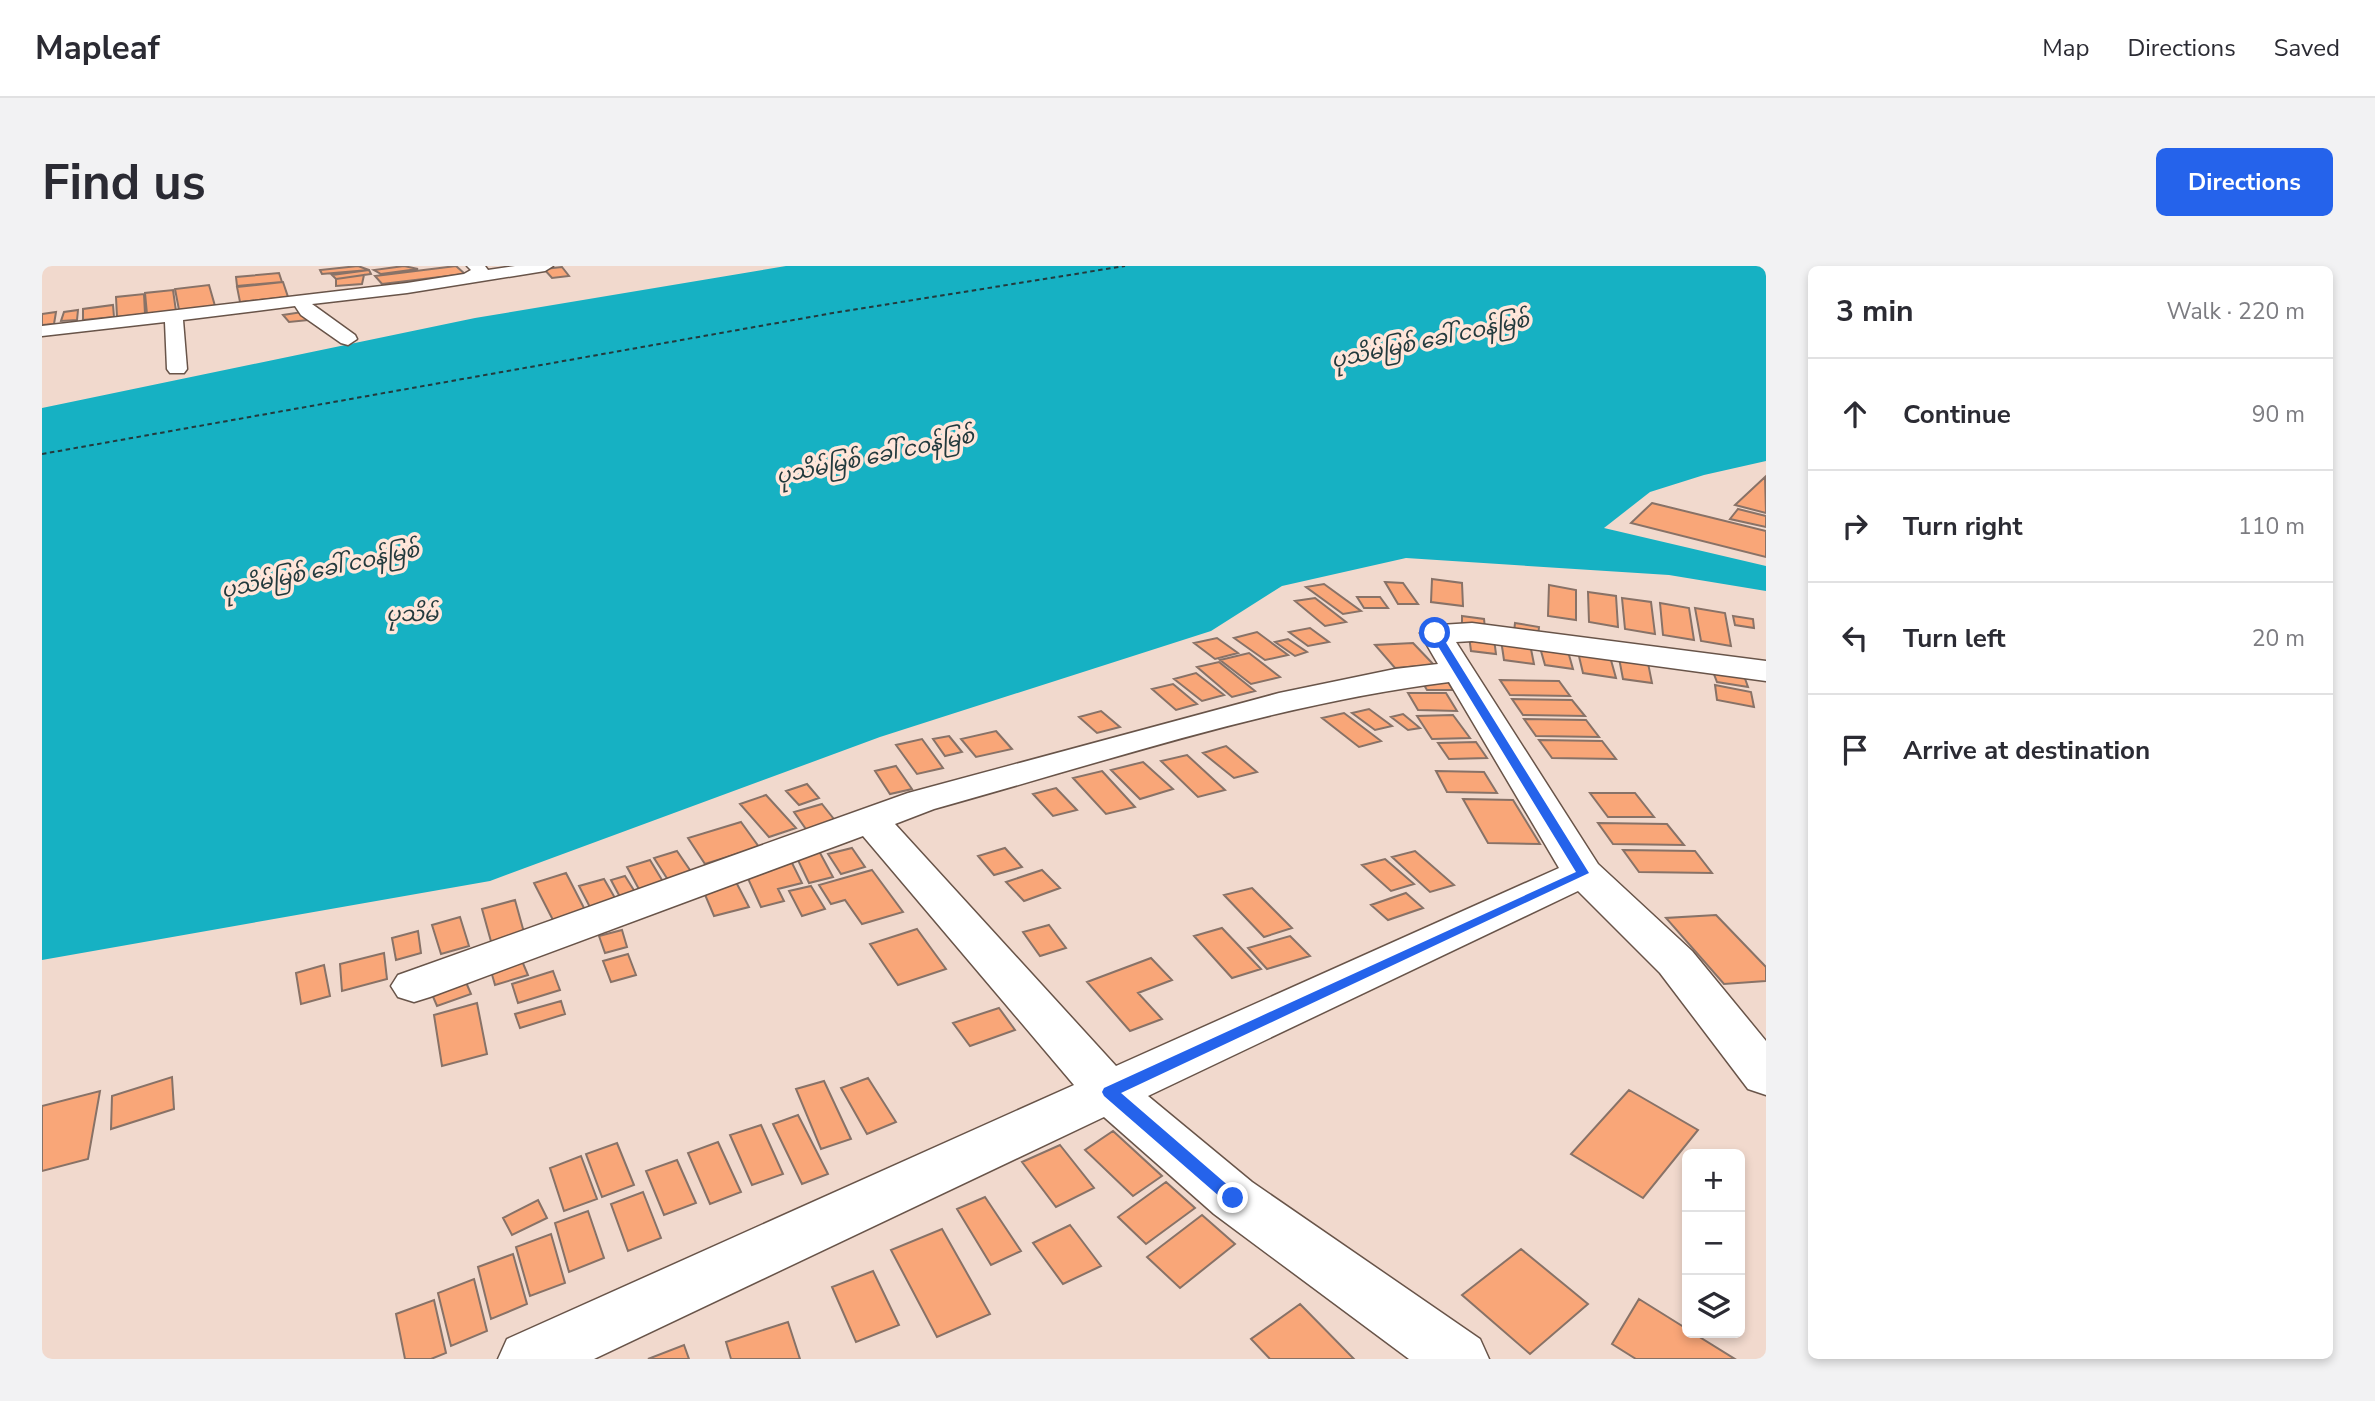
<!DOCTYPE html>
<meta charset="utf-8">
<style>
:root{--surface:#fff;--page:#f2f2f3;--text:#2b2b33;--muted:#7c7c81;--line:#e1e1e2;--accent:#2563eb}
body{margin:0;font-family:"Nunito Sans","Noto Sans Myanmar",sans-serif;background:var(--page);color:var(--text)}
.controls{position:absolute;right:21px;bottom:21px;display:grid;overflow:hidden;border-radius:10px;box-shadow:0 4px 10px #0003}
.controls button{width:63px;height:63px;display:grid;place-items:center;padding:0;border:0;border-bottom:2px solid var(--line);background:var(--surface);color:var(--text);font:35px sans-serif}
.stop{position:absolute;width:21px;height:21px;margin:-16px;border:5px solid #2563eb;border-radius:50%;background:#fff}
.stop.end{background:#2563eb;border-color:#fff;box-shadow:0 2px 7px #0008}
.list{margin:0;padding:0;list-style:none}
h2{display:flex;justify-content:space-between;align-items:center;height:91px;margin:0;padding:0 28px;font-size:30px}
h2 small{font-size:23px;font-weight:400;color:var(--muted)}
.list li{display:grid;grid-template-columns:46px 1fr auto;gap:21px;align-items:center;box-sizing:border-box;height:112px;padding:0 28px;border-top:2px solid var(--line)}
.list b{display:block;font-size:26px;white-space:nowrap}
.list em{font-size:23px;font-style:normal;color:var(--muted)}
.icon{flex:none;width:38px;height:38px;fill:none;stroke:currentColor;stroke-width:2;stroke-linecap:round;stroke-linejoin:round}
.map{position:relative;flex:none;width:1724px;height:1093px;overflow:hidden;border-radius:10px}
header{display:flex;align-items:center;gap:42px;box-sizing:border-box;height:98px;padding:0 35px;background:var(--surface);border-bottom:2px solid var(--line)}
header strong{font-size:33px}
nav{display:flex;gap:38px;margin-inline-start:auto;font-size:24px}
.intro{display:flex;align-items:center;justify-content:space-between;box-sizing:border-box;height:168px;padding:0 42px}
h1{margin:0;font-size:49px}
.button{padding:18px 32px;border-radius:10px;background:var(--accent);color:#fff;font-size:24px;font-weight:700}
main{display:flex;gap:42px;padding:0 42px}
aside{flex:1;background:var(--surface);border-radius:10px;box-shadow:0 4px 10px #0003}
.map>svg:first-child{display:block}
</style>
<header>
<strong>Mapleaf</strong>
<nav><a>Map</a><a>Directions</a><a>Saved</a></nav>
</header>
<div class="intro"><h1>Find us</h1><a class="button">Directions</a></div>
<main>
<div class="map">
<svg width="1724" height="1093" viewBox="0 0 1724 1093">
<rect width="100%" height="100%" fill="#f1d9cd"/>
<path fill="#16b1c3" d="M744 0H1724V195L1662 209 1608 226 1562 262 1724 300V325L1627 309 1364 292 1240 320 1169 365 838 471 448 615 0 694V142L433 52Z"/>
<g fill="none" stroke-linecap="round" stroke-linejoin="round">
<path stroke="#233a3d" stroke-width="2" stroke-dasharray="4.5 3.5" stroke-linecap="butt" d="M0 188 791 47 1083 0"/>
</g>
<path fill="#f9a678" stroke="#887267" stroke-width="2" d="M316 0 327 4 280 8 278 4Z
M362 0 376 3 339 8 332 4Z
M414 0 423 8 340 18 333 10Z
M520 1 527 10 510 12 502 3Z
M327 4 329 8 294 13 290 9Z
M237 7 240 16 195 20 194 11Z
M322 9 320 18 294 20V13Z
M241 16 246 31 198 36 195 21Z
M167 19 173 40 137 44 133 23Z
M131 24 134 45 105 48 103 27Z
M102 28 103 48 75 51 74 31Z
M71 39 72 51 41 54V43Z
M36 44 35 54 19 55 22 46Z
M14 46 12 58 0 59V48Z
M260 46 267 54 247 56 241 49Z
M1723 211 1724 247 1693 239Z
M1610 237 1724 265V291L1589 257Z
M1696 243 1724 250V261L1688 253Z
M1390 313 1420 317 1421 340 1389 336Z
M1343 316 1361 317 1376 338H1356Z
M1282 318 1319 345 1301 348 1264 321Z
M1507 319 1534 324V354L1506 350Z
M1546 326 1574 330 1576 361 1547 356Z
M1315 331H1338L1346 342H1322Z
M1273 332 1304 356 1283 360 1253 335Z
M1580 332 1609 336 1613 368 1583 363Z
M1618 337 1647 342 1652 374 1621 369Z
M1653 342 1683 347 1689 380 1659 375Z
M1420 350 1442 353 1443 362 1420 359Z
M1691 350 1711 353 1712 362 1693 359Z
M1473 357 1497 361 1496 370 1472 366Z
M1268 362 1287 376 1266 380 1247 366Z
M1215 366 1246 389 1223 394 1192 372Z
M1427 370 1452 373 1454 388 1429 385Z
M1175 372 1196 387 1173 393 1152 377Z
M1246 373 1265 386 1253 390 1233 376Z
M1459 374 1488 378 1492 398 1462 394Z
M1371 377 1392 399 1353 402 1333 379Z
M1497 378 1525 382 1531 403 1503 399Z
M1535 382 1567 387 1574 412 1541 407Z
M1207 387 1238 411 1209 418 1178 394Z
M1577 392 1606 397 1610 417 1581 413Z
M1177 396 1213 425 1190 431 1155 401Z
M1670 403 1701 407 1706 421 1675 416Z
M1154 407 1182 429 1160 435 1132 413Z
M1379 414H1405L1411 424H1385Z
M1458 414 1517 415 1528 430 1468 429Z
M1131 418 1155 438 1134 444 1110 423Z
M1673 419 1709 426 1712 441 1675 434Z
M1366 427H1404L1415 445 1376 444Z
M1470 433 1530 434 1543 450 1481 449Z
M1327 443 1350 460 1333 464 1310 447Z
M1059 445 1078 461 1055 467 1037 451Z
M1302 447 1339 475 1317 481 1280 452Z
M1361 448 1378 462 1366 464 1349 451Z
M1411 449 1428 472 1390 473 1375 450Z
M1482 453 1544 454 1557 471 1494 470Z
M954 465 970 483 934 491 919 473Z
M907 470 920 486 903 490 891 473Z
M880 473 901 502 875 508 854 479Z
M1497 474 1560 475 1574 493 1510 492Z
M1434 476 1445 492 1407 493 1396 477Z
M1184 480 1215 506 1192 512 1161 487Z
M1145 489 1183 524 1156 531 1119 495Z
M1101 496 1131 523 1098 533 1069 504Z
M854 500 870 523 848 528 833 505Z
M1060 505 1093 541 1064 548 1031 512Z
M1394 505 1442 506 1455 527 1405 526Z
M765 518 777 532 757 539 744 525Z
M1014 522 1035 544 1011 550 991 528Z
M1548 527H1593L1612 551H1566Z
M724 529 754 562 727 571 698 538Z
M1421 533 1471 534 1498 578 1446 577Z
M780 538 795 557 766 566 752 546Z
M699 556 717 581 663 598 646 572Z
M1556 557 1625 558 1642 579 1571 578Z
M810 582 823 601 799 608 786 588Z
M963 582 980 601 952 609 936 590Z
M1581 584 1653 585 1670 607 1597 606Z
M635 585 652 610 628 617 612 592Z
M777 585 791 611 767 617 754 590Z
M1373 585 1412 619 1388 626 1350 591Z
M1343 593 1372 618 1349 625 1320 599Z
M608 594 623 619 599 627 585 601Z
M749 595 760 617 736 623 742 635 719 641 703 606Z
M830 604 861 646 820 658 803 634 789 638 777 619Z
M1000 604 1018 622 982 635 964 616Z
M524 607 543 644 511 654 492 617Z
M583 610 593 626 578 631 569 614Z
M562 613 577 639 551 647 537 620Z
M694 616 707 641 672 650 661 624Z
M769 620 783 643 760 650 747 625Z
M1210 622 1250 662 1222 671 1182 629Z
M1364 627 1381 642 1346 654 1329 639Z
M473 634 483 670 450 679 440 643Z
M1674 649 1724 701V715L1682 718 1624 652Z
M418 651 427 680 399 688 390 659Z
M1007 659 1024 682 998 690 981 666Z
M1180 662 1219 703 1190 712 1152 670Z
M875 663 904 703 856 719 828 678Z
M580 664 585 681 563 687 557 670Z
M376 665 379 687 354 694 350 672Z
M1248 670 1268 690 1225 703 1206 682Z
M342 687 345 713 300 725 298 698Z
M586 688 594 709 569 716 561 695Z
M1109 692 1130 714 1096 727 1120 753 1088 765 1045 716Z
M480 695 486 709 453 719 449 705Z
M282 699 288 730 259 738 254 707Z
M511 705 518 724 476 737 470 718Z
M423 714 429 728 395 740 389 726Z
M519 735 523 748 478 762 473 748Z
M435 737 445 788 400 800 392 749Z
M957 742 973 764 928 780 911 757Z
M130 811 132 843 69 863 70 830Z
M826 812 854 856 825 868 799 822Z
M782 815 809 873 779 883 754 823Z
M1587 824 1656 864 1601 932 1529 888Z
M58 825 46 893 0 905V840Z
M756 849 786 908 760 918 731 858Z
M719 859 741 908 710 919 688 869Z
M1071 865 1120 910 1091 930 1043 884Z
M676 876 699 926 668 938 646 887Z
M575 877 592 919 560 931 544 888Z
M1018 879 1052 922 1014 941 980 896Z
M539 890 555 933 522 945 508 902Z
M635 894 654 937 622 949 604 905Z
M1124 916 1153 942 1104 978 1076 951Z
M601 926 619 972 586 985 569 938Z
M943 931 979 985 949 999 915 943Z
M496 934 505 952 470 969 461 952Z
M546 945 562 992 527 1006 513 957Z
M1160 949 1193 978 1138 1022 1105 991Z
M1028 959 1059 1000 1021 1018 991 977Z
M900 963 948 1048 895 1071 849 984Z
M509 968 523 1017 488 1030 474 981Z
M1479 983 1546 1038 1488 1088 1420 1029Z
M471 988 485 1038 449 1053 436 1001Z
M831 1005 857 1059 814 1076 790 1021Z
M432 1013 445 1065 409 1080 396 1027Z
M1597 1033 1645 1063V1067H1651L1693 1093H1594L1570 1078Z
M392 1034 404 1087 389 1093H363L354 1048Z
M1258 1038 1312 1093H1228L1209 1073Z
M746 1056 758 1093H689L684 1076Z
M642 1079 647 1093H606Z"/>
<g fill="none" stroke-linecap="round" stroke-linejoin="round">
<defs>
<path id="minor" d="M425 0H443L446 4 473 0H511L503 5 365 27 270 38 313 69 315 73 306 79 299 77 259 49 253 40 141 54 145 103 142 107H128L125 103 123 56 0 70V60L365 17 422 8 429 4Z
M1430 357 1724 395V415L1430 375 1414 376 1556 598 1650 685 1724 775V829L1706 823 1618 707 1536 625 1106 830 1210 916 1438 1073 1447 1093H1367L1172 948 1062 851 552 1093H456L465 1073 1032 819 821 570 388 731 372 736 356 731 349 720 356 709 866 527 1237 427 1353 403 1396 398 1378 367 1382 360ZM1407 416 1517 602 1074 800 853 558 892 543C1062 496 1232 438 1407 416Z"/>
</defs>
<use href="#minor" stroke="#685449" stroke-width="3"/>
<use href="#minor" fill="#fff" fill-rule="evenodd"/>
</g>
<path fill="#2563eb" d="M1393 364 1398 367 1547 607 1079 827 1196 928 1199 932 1196 937H1185L1062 830 1060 826 1062 822 1534 606 1388 367Z"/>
<g text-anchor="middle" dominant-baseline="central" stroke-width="7" stroke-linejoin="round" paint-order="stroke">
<g font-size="21" font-style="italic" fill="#233a3d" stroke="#ffe6da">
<text transform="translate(1388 74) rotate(-12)">ပုသိမ်မြစ် ခေါ် ငဝန်မြစ်</text>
<text transform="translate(833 190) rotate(-12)">ပုသိမ်မြစ် ခေါ် ငဝန်မြစ်</text>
<text transform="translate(278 304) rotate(-12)">ပုသိမ်မြစ် ခေါ် ငဝန်မြစ်</text>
<text x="370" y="348">ပုသိမ်</text>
</g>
</g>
</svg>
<div class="controls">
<button>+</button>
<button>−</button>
<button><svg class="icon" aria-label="layers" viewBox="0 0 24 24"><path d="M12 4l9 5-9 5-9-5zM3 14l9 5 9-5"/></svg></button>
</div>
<div class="stop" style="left:1393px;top:367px"></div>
<div class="stop end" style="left:1191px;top:932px"></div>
</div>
<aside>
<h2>3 min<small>Walk · 220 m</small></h2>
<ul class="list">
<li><svg class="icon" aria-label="ahead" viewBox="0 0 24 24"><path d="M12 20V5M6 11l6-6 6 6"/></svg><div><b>Continue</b></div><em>90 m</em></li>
<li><svg class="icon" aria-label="right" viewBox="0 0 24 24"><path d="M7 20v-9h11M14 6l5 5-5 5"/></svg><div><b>Turn right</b></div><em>110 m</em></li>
<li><svg class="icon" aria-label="left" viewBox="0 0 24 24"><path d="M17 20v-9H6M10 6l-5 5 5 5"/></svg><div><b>Turn left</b></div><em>20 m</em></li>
<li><svg class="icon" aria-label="arrive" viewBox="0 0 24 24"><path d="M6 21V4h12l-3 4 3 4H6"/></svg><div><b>Arrive at destination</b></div></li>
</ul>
</aside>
</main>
